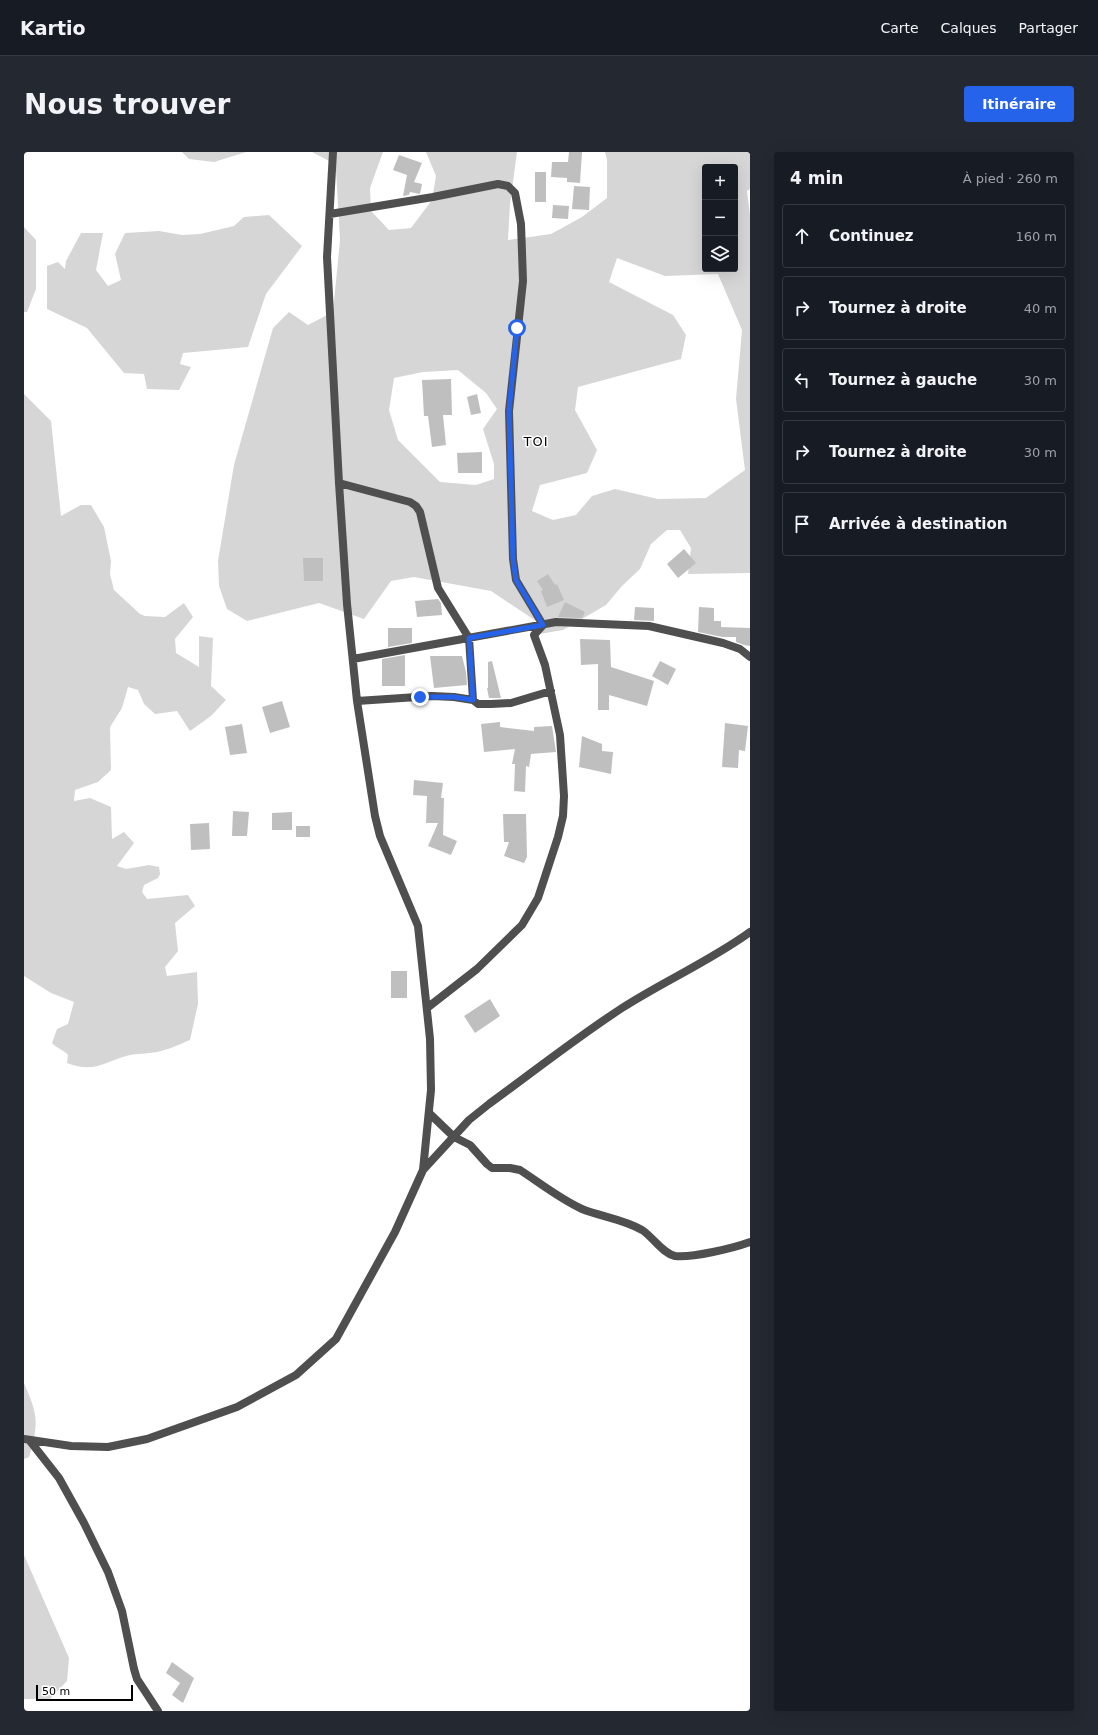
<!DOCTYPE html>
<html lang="fr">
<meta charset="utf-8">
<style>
:root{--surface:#171b24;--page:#242831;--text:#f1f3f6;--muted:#9ea1a6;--line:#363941;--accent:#2563eb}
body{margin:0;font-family:"DejaVu Sans",sans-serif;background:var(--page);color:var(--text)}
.controls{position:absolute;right:12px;top:12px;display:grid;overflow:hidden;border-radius:4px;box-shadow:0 4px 16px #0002}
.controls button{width:36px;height:36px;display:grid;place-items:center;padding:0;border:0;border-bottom:1px solid var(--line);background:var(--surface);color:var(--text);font:20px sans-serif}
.scale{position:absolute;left:12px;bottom:10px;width:97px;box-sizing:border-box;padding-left:4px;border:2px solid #000;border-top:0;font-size:11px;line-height:14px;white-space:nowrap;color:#000;-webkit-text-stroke:3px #fff;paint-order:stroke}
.stop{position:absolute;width:12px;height:12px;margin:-9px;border:3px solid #2563eb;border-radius:50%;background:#fff}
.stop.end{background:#2563eb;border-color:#fff;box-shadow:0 1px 4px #0008}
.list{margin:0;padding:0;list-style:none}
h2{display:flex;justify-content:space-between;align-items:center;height:52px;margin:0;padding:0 16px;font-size:17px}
h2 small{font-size:13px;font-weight:400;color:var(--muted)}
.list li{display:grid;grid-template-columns:26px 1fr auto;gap:12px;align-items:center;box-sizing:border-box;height:64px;margin:0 8px 8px;padding:0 8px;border:1px solid var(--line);border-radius:4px}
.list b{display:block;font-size:15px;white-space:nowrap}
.list em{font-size:13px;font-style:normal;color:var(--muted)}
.icon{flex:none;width:22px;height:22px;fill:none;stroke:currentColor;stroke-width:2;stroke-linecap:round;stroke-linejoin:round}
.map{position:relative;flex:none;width:726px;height:1559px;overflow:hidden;border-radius:4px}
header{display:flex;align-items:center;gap:24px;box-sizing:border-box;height:56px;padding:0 20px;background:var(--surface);border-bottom:1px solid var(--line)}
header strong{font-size:19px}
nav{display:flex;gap:22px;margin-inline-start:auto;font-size:14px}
.intro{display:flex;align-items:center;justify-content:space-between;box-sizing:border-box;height:96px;padding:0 24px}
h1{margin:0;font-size:28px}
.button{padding:10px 18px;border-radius:4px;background:var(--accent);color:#fff;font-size:14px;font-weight:700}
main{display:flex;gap:24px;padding:0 24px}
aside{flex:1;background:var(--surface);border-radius:4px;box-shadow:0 4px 16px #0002}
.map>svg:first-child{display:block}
</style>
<header>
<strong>Kartio</strong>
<nav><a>Carte</a><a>Calques</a><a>Partager</a></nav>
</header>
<div class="intro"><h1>Nous trouver</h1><a class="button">Itinéraire</a></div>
<main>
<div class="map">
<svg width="726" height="1559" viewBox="0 0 726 1559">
<rect width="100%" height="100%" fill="#fff"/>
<path fill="#d6d6d6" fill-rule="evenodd" d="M158 0H222L190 10 165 7Z
M288 0H359L346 36 347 59 365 78 387 76 408 48 412 24 402 0H493L486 52 484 88 527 82 558 65 583 46V8L581 0H726V37L723 39 726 63V421L664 422 667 396 656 378H643L627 392 616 417 598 434 582 453 539 478 510 483 518 473 467 439 390 425 367 429 340 467 295 451 223 469 203 457 195 434 194 409 210 313 249 176 265 160 284 173 309 160 316 88 312 18 309 11ZM681 15H711V117H681ZM593 106 641 124 694 122 718 178 712 247 721 318 682 346 634 347 591 337 568 344 552 363 529 368 508 359 516 333 563 321 573 298 551 258 554 235 657 207 662 183 649 163 585 130ZM434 218 462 241 473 257 459 277 470 312V327L452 333 416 330 374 288 365 258 370 226 399 220Z
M245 63 278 94 242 142 224 195 159 201 156 212 167 215 155 238 123 237 120 222 100 221 63 176 23 157V114L34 110 41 117 42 109 57 81H79L72 118 84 134 97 128 91 102 101 81 135 79 158 83 176 82 210 74 220 65Z
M0 75 12 88V137L3 160H0Z
M0 242 27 269 37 364 57 353H67L80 375 87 409 86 422 90 438 116 462 121 464 141 465 160 451 169 465 151 487 152 501 175 515V484L189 486 187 534 202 548 187 564 166 579 153 559 131 562 120 552 114 538 104 535 98 556 86 575 87 618 74 630 51 638 50 649 66 646 87 655 88 687 100 680 110 691 93 714 102 717 125 713 135 715 136 722 134 726 120 733 118 740 123 747 164 743 171 754 151 771 154 799 141 815 143 824 173 820 174 852 166 888C156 892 146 897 137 899 127 902 116 901 106 903 81 909 71 922 43 911L44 903C39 897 33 897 28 891L33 877 44 872 50 850 27 841 0 824Z
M0 1231C14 1263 15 1271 5 1305L0 1307Z
M0 1403 45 1506 43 1529 26 1547H0Z"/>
<path fill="#bfbfbf" d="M545 0H558L556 31 543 30V26L527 25 528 10H544Z
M375 3 398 11 390 30 398 32 396 42 386 40 385 43 379 44 383 23 369 18Z
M511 20H522V50H511Z
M550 34 566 35 565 58 548 57Z
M529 53 545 54 544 67 528 66Z
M427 227 428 263H419L422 293 408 295 404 264H400L398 228Z
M453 242 457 261 447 263 443 245Z
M458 300V321H434L433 301Z
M660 397 672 411 654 426 643 412Z
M279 406H299V429H280Z
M524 422 531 433 533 432 540 448 523 455 517 439 519 438 513 429Z
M414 447 417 451 418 463 393 465 391 449Z
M541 450 561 460 558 466 534 465Z
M611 455 630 456V469L610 468Z
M675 455 690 456V469H697V475L726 476V494L720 493 712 490V485H698L674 480Z
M364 476H388V491L364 495Z
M556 487 586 488 587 515 630 529 623 554 585 543V558H574V512L557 513Z
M381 503V534H358V507Z
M406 504H438L442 520 443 533 410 536Z
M468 509 477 546H465L463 536H464V510Z
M636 509 652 517 644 533 628 524Z
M258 549 266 575 246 581 238 555Z
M476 570V575L510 579V575L528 574 532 600 507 602 505 615 502 614 501 640 490 639 491 612H488L491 597 460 600 457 572Z
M701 571 724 574 721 599 715 598 714 616 698 615Z
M218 572 223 601 206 603 201 575Z
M558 584 578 592V599L589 600 587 622 555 615Z
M390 628 419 631 417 646H420L419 683 433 689 427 703 404 694 414 671H402L403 644 389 643Z
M209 659 225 660 223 684H208Z
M268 660V678H248V661Z
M479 662H502L503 705 500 711 480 704 485 690H480Z
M185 671 186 697 167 698 166 672Z
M272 674H286V685H272Z
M367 819H383V846H367Z
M466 847 476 864 451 881 440 864Z
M148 1510 170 1526 159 1551 148 1543 156 1531 142 1521Z"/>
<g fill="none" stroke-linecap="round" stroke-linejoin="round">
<path stroke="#4f4f4f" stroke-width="8" d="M306 62 409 45 474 32 484 34 491 41 497 72 499 129 485 259 489 407 492 428 519 473 510 483 521 513 536 583 540 644 539 664 534 685 514 746 498 773 453 817 403 856
M315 331 386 350 392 354 396 360 414 436 445 486 449 548
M329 507 532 470 625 474 699 491 716 497 726 505
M333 549 408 544 430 545 449 548 454 552H467L487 551 527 539
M405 961 430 985 446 993 463 1012 468 1016H486L496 1018C516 1031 536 1047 558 1057 578 1065 599 1067 618 1078 629 1085 638 1101 651 1104 668 1106 710 1096 726 1090
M399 1018 445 968 465 952C509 920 552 886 598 856 640 829 686 809 726 780
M0 1287 47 1294 84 1295 123 1287 213 1255 272 1223 312 1187 371 1080 399 1018 407 938 406 887 394 774 356 684 351 664 333 549 323 452 315 331 303 105 309 0
M6 1289 35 1326 60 1371 84 1420 98 1459 110 1517 113 1527 134 1559"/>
</g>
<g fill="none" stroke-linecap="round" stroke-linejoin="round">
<path stroke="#2563eb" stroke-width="5" d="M396 545H430L449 548 445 486 519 473 492 428 489 407 485 259 493 176"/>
</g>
<g text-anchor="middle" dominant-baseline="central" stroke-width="3" stroke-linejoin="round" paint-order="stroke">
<g font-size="13" letter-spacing="1" fill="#000" stroke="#fff">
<text x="512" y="289">TOI</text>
</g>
</g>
</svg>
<div class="controls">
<button>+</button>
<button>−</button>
<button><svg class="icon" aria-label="layers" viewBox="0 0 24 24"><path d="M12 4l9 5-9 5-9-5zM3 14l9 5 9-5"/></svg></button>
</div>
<div class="scale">50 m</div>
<div class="stop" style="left:493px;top:176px"></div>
<div class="stop end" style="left:396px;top:545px"></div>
</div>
<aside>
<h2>4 min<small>À pied · 260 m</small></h2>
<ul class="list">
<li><svg class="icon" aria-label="ahead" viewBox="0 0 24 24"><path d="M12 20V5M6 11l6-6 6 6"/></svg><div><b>Continuez</b></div><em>160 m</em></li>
<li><svg class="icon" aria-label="right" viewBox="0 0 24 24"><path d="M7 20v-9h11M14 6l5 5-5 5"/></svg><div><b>Tournez à droite</b></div><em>40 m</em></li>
<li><svg class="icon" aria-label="left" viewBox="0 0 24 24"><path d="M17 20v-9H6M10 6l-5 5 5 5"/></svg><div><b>Tournez à gauche</b></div><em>30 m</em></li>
<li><svg class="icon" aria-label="right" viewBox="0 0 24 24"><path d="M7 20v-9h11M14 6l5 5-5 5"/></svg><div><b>Tournez à droite</b></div><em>30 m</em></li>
<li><svg class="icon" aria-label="arrive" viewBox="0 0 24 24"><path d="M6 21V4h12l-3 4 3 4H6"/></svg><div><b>Arrivée à destination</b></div></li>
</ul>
</aside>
</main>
